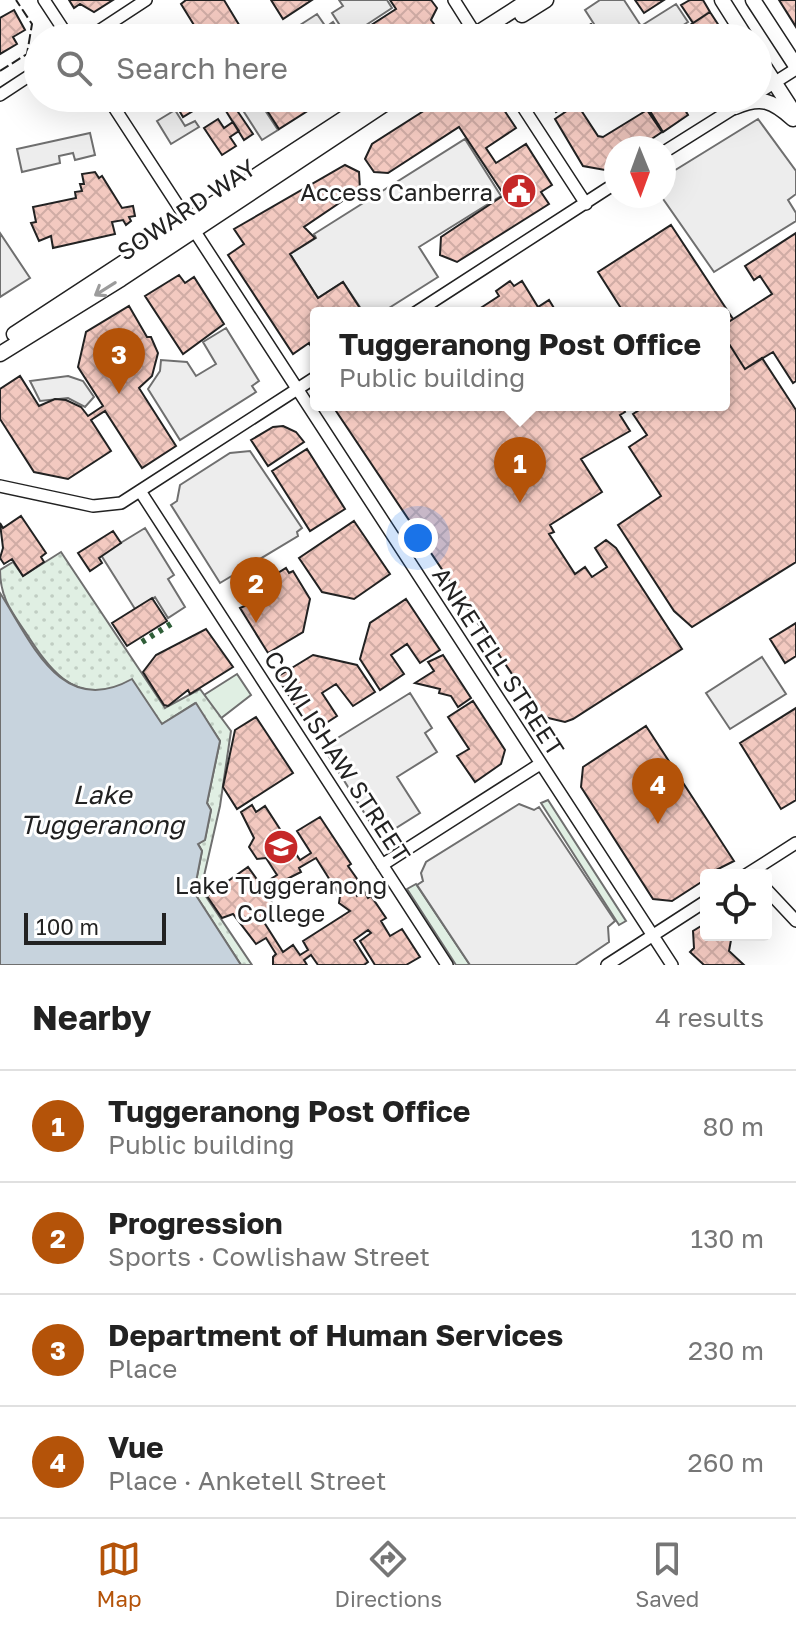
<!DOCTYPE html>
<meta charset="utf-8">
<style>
:root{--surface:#fff;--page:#f2f2f2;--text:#222;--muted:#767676;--line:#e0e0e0;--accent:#b45309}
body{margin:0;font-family:"Golos Text",sans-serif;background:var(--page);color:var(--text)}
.controls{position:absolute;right:24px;bottom:24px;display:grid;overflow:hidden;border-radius:8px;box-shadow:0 8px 32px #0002}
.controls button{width:72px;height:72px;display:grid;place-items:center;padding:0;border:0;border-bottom:2px solid var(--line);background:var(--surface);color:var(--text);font:40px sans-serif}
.compass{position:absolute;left:604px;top:136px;width:72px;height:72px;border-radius:50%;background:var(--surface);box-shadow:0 8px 32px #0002;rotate:179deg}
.scale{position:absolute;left:24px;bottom:20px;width:142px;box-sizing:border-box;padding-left:8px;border:4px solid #222;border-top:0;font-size:22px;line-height:28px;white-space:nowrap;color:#222;-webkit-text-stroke:6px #fff;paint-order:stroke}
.you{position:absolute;left:418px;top:538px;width:28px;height:28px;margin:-20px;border:6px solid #fff;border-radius:50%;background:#1a73e8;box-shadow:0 0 0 12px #1a73e833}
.badge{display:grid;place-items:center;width:52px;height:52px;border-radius:50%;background:var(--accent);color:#fff;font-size:26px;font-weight:700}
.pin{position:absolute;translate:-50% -66px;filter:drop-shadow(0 2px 4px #0008)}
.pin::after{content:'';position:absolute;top:42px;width:28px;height:24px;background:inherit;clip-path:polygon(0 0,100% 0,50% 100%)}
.popup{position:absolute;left:310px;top:307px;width:420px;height:104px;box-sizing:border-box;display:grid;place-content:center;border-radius:8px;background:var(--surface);filter:drop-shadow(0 2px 6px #0005);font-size:26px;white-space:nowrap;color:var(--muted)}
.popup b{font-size:30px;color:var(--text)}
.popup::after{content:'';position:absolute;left:50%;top:100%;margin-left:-16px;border:16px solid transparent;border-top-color:var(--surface)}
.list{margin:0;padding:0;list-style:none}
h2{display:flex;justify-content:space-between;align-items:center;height:104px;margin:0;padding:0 32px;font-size:34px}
h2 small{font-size:26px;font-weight:400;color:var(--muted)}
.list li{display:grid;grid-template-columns:52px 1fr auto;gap:24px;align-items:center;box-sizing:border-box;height:112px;padding:0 32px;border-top:2px solid var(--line)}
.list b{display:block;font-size:30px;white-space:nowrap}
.list p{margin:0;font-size:26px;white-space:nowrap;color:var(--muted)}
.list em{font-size:26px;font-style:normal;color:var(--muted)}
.icon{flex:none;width:44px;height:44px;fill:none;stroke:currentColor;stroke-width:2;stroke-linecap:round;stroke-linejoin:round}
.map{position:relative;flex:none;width:796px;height:965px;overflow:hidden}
.search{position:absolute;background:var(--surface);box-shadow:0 8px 32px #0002;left:24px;right:24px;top:24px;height:88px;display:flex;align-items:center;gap:20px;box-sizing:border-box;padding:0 28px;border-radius:44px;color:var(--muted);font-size:30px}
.sheet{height:552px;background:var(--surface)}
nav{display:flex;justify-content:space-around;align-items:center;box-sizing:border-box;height:112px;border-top:2px solid var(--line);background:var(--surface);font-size:22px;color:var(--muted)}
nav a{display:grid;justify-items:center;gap:4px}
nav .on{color:var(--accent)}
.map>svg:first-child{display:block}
</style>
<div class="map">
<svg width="796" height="965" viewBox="0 0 796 965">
<defs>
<pattern id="park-dots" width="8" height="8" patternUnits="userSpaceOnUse" patternTransform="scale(2)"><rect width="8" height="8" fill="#e0efe3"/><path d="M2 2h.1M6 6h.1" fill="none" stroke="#c0cdc2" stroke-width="1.8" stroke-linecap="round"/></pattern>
<pattern id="building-cross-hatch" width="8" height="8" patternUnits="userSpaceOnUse" patternTransform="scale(2)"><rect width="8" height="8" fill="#f3c9c0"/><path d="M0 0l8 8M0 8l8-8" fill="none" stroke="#d0aca5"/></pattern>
</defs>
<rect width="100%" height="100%" fill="#fff"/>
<path fill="#e0efe3" stroke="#6f6f6f" stroke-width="2" d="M237 674 251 695 220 719 204 695Z
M548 800 626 921 619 925 541 803Z
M416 884 470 965H456L407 889Z"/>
<path fill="url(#park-dots)" stroke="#6f6f6f" stroke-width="2" d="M61 552 165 708 200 689 231 731 220 806 201 889 252 965H241L189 885 196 881 202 851 198 844 205 839 211 810 207 803 220 741 195 703 162 724 120 686C73 704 48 667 26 633 11 611 0 597 0 570L13 562 23 576Z"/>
<path fill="#ededed" stroke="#6f6f6f" stroke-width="2" d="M339 0H387L392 8 360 29 365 38H348L332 13 343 6Z
M600 0H624L641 26 676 4 688 22 663 38H603L585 10Z
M317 14 326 27 333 22 344 38H280Z
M235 98H257L278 130 262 140Z
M175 110 185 126 195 121 199 127 171 144 157 121Z
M758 119 796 171V194L788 200 796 213V221L714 272 661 196H664V177Z
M90 133 95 155 75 160 73 153 59 156 60 163 22 172 17 149Z
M465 139 501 196 419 247 438 277 381 313H364L343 282 318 298 290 254 316 238 314 234Z
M0 233 30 278 0 297Z
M226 328 259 381 252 386 256 392 180 440 148 389 160 371 161 360 187 362 196 376 216 364 203 342Z
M68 376 83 381 94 397 85 407 68 398 40 401 30 381Z
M250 451 302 528 297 532 298 536 220 583 171 505 177 501 180 485 230 453Z
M145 528 174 575 168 579 185 607 168 618 155 597 135 609 101 555Z
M762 657 786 694 730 729 706 693Z
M410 693 432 728 425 733 437 752 397 777 420 813 380 838 323 747Z
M519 804 534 810 539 807 615 921 608 927 609 942 575 965H470L417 885 423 881 421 873 426 862Z"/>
<path fill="#c7d3dd" stroke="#6f6f6f" stroke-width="2" d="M0 593C31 641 61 719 132 679L162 724 196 703 220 741 207 803 211 810 205 840 198 844 202 851 196 882 190 886 241 965H0Z"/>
<path fill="url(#building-cross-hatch)" stroke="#222" stroke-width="2" fill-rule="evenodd" d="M69 0H113L94 12 80 4 74 8Z
M186 0H224L247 38H202L181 4Z
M271 0H312L283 19Z
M390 0H431L437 8 431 20 434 24 428 29 430 32 420 38H371L365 29 396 9Z
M635 0H664L644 13Z
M690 0H703L710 12 693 23 681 5Z
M779 0H796V27Z
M14 10 25 30 13 37 17 44 0 54V18Z
M710 12 727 38H670L693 23Z
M591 24 600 38H583L579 31Z
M188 98H214L183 117 176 105Z
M259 98H328L279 129Z
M444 98H496L516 128 486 148 496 163 526 144 552 185 541 192 549 204 457 262 440 255 441 237 504 195 459 127 388 173 374 172 365 159 372 144Z
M556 98H577L556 112 551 104Z
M642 98H678L688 115 663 132Z
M577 104 598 136 603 137 647 110 662 132 638 148H616V163L605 170 583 166 555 119Z
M234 106 253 134 244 140 226 111Z
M218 119 224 128 233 122 239 131 230 137 236 146 222 155 204 128Z
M345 165 359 172 360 189 304 227 315 238 290 254 318 298 343 282 363 313H316V355L309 343 293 354 228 255 244 244 234 229Z
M95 172 99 178 102 176 122 208 133 206 135 216 129 217 131 221 126 225 123 220 112 222 115 234 53 248 51 236 39 241 31 223 36 222 33 207 76 198 75 192 82 191 80 184H84L82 174Z
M671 225 733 319 724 325V313H624L598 272Z
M796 233V381L793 383 773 352 745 369 724 336V325L772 294 760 276 754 280 745 266Z
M179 275 185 283 194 277 224 324 183 354 145 296Z
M510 281 514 286 522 281 538 307 549 300 557 313H473L499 296 496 291Z
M129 306 147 337H151L158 353 152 376 139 388 176 446 142 468 105 411 91 420 111 451 68 479 34 472 0 419V389L20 376 39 406 55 399 66 400 81 407 88 416 103 406 78 367 86 332Z
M724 336 745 369 762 358 796 410V562L692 627 674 611 618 525 661 496 629 447 647 435 633 414 647 405H724Z
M332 405H621L625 412 620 415 630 431 581 459 602 492 550 525 554 532 549 534 575 574 585 567 592 577 607 567 595 548 606 540 616 548 682 649 573 719 565 722 540 716Z
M283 426 296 432 304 442 268 466 251 440 273 427Z
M307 449 345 509 310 531 272 471Z
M21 516 46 553 41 557 44 562 23 576 12 559 4 564 0 558 3 548 0 523 3 528Z
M354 521 390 574 354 599 322 592 299 558Z
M113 531 121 543 99 558 102 563 90 571 78 553Z
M286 568 289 573 293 571 310 599 303 632 268 653 240 608 247 605 241 596Z
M152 598 167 621 127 646 112 623Z
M406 599 440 650 420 663 407 644 391 655 404 674 380 690 360 659 370 623Z
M796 623V656L785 663 770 639Z
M206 629 233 667 190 694 188 690 168 706 164 705 143 672 156 655Z
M313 655 357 665 375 692 353 706 336 684 322 693 337 716 312 732 277 677Z
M443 655 471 698 458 707 451 696 439 693 440 689 415 683 434 671 428 662Z
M473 701 505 750 501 764 475 782 457 756 469 749 448 717Z
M796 708V800L781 809 740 743Z
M256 717 293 773 237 809 223 787 235 730Z
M646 726 734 861 706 875V879L672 901 653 899 581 787 583 767Z
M252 805 256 812 265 806 300 860 311 853 297 831 320 817 351 864 348 866 360 883 352 888 357 896 364 891 368 898 371 896 386 918 381 921 390 936 402 929 420 957 406 965H375L360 941 371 933 368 930 354 940 368 962 364 965H318L311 955 304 960 307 965H273V957L276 954 266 938 256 944 233 914 222 918 207 896 248 867 261 885 277 875 266 858 257 859 249 847 254 838 241 812ZM316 858 340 896 339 903 350 911 303 941 308 950 300 955 293 945 283 952 262 919 272 905 269 888 301 872 299 868Z
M706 923V935H738L731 940 729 951 744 965H704L690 952 694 948 693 931Z"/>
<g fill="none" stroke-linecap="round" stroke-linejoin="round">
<defs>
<path id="minor" d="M44 0 69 38
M454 0 478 38
M88 38 146 0
M758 93 796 69
M0 95 38 70
M108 98 672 965
M517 98 586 204
M664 152 742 103
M415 313 616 183
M0 486 93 506 121 503 316 377
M140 491 447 965
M382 865 540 764
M746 875 796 843
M766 889 796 921
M607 965 706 901"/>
<path id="major" d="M722 0 746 38
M753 0 796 66
M522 15 546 0
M470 38 529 0
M758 57 796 116
M735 107C761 96 772 100 793 119
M14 334 375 98
M0 354 121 279 394 98"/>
</defs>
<use href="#minor" stroke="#222" stroke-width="14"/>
<use href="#major" stroke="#222" stroke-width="17"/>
<use href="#minor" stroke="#fff" stroke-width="11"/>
<use href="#major" stroke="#fff" stroke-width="14"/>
<path stroke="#2f5e38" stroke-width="6" stroke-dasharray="4 6" stroke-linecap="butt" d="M142 642 174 622"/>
<path stroke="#222" stroke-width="2" stroke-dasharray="10 4" stroke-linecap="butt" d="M0 71 27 54 32 24 16 0"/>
</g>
<defs><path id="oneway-shaft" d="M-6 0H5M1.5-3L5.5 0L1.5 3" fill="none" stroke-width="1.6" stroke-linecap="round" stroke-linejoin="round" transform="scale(2)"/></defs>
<use stroke="#9c9c9c" href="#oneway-shaft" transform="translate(105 289) rotate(148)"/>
<defs>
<symbol id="civic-disc" viewBox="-11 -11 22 22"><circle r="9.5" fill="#c62828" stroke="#fff"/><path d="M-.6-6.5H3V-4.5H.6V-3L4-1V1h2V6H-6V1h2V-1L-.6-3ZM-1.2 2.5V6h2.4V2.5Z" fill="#fff"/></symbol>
<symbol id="school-disc" viewBox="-11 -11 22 22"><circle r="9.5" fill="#c62828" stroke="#fff"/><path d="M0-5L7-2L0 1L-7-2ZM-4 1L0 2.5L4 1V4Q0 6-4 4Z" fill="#fff"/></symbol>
</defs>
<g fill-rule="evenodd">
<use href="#civic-disc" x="499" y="171" width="40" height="40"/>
<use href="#school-disc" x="261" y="827" width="40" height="40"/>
</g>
<g text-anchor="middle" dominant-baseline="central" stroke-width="6" stroke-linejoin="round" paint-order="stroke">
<g font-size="24" fill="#222" stroke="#fff" text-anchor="end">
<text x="493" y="191">Access Canberra</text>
<text x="281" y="884" text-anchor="middle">Lake Tuggeranong<tspan x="281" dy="28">College</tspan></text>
</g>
<g font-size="24" fill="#222" stroke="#fff">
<text transform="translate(186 209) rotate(-34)">SOWARD WAY</text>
<text transform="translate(499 661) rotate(57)">ANKETELL STREET</text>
<text transform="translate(338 756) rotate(57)">COWLISHAW STREET</text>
</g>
<g font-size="26" font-style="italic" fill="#222" stroke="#fff">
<text x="102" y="794">Lake<tspan x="102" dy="30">Tuggeranong</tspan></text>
</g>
</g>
</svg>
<div class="controls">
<button><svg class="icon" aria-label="locate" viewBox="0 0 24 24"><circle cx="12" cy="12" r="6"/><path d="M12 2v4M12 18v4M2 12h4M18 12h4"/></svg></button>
</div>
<svg class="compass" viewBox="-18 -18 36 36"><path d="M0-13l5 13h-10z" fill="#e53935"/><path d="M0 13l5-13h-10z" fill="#767676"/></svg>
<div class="scale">100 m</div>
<div class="you"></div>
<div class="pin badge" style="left:520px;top:503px">1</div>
<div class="popup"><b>Tuggeranong Post Office</b>Public building</div>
<div class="pin badge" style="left:256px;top:623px">2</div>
<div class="pin badge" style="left:119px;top:394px">3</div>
<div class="pin badge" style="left:658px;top:824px">4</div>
<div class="search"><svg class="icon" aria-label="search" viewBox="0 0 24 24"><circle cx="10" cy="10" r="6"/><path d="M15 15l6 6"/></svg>Search here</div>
</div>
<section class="sheet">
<h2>Nearby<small>4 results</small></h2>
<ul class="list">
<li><span class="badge">1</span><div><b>Tuggeranong Post Office</b><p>Public building</p></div><em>80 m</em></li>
<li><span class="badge">2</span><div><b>Progression</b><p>Sports · Cowlishaw Street</p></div><em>130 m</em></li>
<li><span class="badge">3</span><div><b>Department of Human Services</b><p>Place</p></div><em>230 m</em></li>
<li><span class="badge">4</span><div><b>Vue</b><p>Place · Anketell Street</p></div><em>260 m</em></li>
</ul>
</section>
<nav>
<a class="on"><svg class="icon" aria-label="map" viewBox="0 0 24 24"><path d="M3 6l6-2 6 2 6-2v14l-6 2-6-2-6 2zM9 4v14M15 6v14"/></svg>Map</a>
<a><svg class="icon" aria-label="directions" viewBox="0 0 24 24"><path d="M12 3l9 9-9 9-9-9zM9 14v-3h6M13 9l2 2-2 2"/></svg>Directions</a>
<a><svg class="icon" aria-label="saved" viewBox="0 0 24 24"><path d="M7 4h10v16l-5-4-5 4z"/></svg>Saved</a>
</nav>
